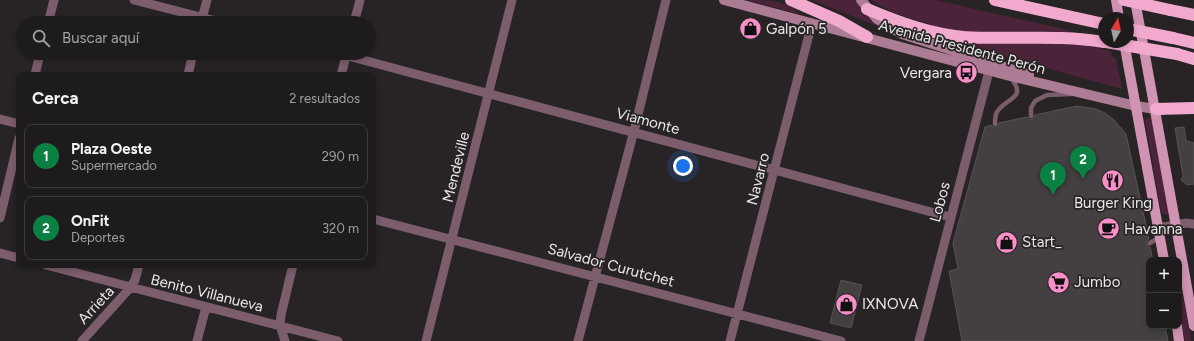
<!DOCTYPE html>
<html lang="es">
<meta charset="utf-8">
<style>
:root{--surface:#1e1b1c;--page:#262425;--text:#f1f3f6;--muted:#a1a1a3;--line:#3c393b;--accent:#0b8043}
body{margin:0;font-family:Figtree,sans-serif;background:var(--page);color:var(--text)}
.controls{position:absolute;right:12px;bottom:12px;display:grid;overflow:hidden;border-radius:8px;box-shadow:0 2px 6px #0003}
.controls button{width:36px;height:36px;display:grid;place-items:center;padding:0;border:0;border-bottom:1px solid var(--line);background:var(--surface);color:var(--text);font:20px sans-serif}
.compass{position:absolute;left:1098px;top:12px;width:36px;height:36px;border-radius:50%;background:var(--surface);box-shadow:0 2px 6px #0003;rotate:9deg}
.you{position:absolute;left:683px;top:166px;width:14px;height:14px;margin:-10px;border:3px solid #fff;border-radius:50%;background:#1a73e8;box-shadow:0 0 0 6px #1a73e833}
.badge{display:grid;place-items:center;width:26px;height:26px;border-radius:50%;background:var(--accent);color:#fff;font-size:13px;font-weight:700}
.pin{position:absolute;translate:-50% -33px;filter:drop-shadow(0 1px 2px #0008)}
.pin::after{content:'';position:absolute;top:21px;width:14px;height:12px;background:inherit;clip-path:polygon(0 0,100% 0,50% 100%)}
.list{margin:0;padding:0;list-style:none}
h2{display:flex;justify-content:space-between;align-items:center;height:52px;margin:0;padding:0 16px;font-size:17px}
h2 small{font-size:13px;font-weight:400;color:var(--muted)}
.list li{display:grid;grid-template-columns:26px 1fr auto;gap:12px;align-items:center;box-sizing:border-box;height:64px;margin:0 8px 8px;padding:0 8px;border:1px solid var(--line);border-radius:8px}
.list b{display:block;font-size:15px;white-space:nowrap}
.list p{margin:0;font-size:13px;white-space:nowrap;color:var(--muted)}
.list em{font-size:13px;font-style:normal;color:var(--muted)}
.icon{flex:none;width:22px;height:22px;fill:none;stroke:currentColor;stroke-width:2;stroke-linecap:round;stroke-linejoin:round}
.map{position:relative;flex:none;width:1194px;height:341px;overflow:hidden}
.search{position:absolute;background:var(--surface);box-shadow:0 2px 6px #0003;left:16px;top:16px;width:360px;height:44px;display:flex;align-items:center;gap:10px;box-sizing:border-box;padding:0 14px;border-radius:22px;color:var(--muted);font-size:15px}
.panel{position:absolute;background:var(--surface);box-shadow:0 2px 6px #0003;left:16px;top:72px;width:360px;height:196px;border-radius:8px}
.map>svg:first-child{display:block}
</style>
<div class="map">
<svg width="1194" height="341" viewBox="0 0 1194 341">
<rect width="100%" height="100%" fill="#282426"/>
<path fill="#4b243a" d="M747 0C765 0 785 0 799 13V14Z
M812 0H855L872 22 879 27Z
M871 0H935L1068 30 1084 44 1110 51 1113 57 1116 59 1122 89 948 41 930 24 894 13Z
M1148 117 1152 119 1169 212 1166 215 1161 212 1145 120Z
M1179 277 1190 334 1191 341H1185C1181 319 1179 299 1179 277Z"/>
<path fill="#444042" stroke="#575354" d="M1077 106 1096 109 1105 113 1113 119 1126 134 1149 239 1146 243 1150 247 1153 260H1149V326H1165L1168 341H962L949 271 958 269 953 243 985 127 991 125 995 128 999 123 1027 117 1031 120 1035 115Z
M1184 127 1186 141 1194 143V184L1187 185 1181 180 1183 176 1175 128Z
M841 280 862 285 851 328 830 323Z"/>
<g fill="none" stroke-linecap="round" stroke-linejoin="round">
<path stroke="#7b5d6c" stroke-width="4.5" d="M1031 116V108L1035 101 1047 95 1072 94
M995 124C995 120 995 115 997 112 1005 98 1028 99 1011 78
M1150 243 1160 237"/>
<path stroke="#7b5d6c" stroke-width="9" d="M134 0 224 23
M201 22 207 0
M48 23 54 0
M354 23 360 0
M337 53 950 217
M35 75 40 53
M188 75 193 53
M341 75 347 53
M0 119 19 124
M0 218 19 138
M373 219 841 341
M1158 228 1186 223 1194 224
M0 253 19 258
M46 265 338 341
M82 341 130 288 135 280 139 265
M197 341 206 307
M285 341 280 325 281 315 293 265
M426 341 512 0
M578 341 634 131 666 0
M730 341 812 23
M919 341 989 71"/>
<path stroke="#ab7c93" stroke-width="10" d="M724 0 1010 76 1136 106 1162 110
M861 0 877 19 902 34 1029 75"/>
<path stroke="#d093b2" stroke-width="10" d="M1116 0 1119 18
M1135 0 1194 326
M1124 42 1164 260
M1177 326 1179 341"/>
<path stroke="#f2a9ce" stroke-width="12" d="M791 0 839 21 867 37
M995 0 1104 24
M867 9C898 22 930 34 964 37 1010 40 1058 34 1104 42
M1170 10 1194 15
M1173 38 1194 43
M1177 54 1194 59
M1156 109 1194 108"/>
<path stroke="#f2a9ce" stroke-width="12" d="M1124 0 1170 10
M1128 29 1173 38
M1106 42 1177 54"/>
</g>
<defs>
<symbol id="shop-disc" viewBox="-11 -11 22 22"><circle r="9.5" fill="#f98fc8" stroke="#282426"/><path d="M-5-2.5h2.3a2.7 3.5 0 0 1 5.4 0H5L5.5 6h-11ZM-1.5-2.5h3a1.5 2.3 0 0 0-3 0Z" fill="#111"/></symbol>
<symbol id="bus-disc" viewBox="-11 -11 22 22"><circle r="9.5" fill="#f98fc8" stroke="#282426"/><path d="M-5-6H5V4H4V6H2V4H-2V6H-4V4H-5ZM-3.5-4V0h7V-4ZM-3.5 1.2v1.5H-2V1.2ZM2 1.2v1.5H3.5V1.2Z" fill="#111"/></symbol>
<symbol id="restaurant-disc" viewBox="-11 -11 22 22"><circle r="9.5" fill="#f98fc8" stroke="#282426"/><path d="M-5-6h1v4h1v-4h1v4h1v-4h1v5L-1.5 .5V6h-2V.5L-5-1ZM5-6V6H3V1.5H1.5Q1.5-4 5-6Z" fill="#111"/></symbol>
<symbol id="cafe-disc" viewBox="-11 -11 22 22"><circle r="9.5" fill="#f98fc8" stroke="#282426"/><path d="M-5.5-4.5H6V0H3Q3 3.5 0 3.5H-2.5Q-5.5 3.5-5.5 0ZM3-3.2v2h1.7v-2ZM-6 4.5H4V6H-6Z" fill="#111"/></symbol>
<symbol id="supermarket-disc" viewBox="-11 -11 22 22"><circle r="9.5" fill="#f98fc8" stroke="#282426"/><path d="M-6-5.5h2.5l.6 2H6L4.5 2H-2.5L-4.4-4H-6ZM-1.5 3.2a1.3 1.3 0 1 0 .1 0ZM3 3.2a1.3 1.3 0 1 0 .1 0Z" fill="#111"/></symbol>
</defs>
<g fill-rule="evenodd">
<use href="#shop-disc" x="738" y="16" width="25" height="25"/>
<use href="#bus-disc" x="954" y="60" width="25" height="25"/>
<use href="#restaurant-disc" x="1100" y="168" width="25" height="25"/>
<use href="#cafe-disc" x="1096" y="216" width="25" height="25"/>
<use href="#shop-disc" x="994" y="230" width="25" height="25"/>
<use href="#supermarket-disc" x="1046" y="270" width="25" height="25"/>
<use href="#shop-disc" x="834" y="292" width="25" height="25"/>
</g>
<g text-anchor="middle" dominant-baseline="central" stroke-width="3.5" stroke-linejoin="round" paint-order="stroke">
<g font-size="15" fill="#eae7e8" stroke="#282426" text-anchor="start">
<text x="766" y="29">Galpón 5</text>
<text x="952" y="73" text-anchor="end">Vergara</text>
<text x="1113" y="203" text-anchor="middle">Burger King</text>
<text x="1124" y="229">Havanna</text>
<text x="1022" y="242">Start_</text>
<text x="1074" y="282">Jumbo</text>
<text x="862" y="304">IXNOVA</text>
</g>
<g font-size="15" fill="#eae7e8" stroke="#282426">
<text transform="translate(962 47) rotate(15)">Avenida Presidente Perón</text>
<text transform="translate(648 121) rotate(15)">Viamonte</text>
<text transform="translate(456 167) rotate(-76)">Mendeville</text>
<text transform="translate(758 179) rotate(-76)">Navarro</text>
<text transform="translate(940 202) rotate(-75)">Lobos</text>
<text transform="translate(611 265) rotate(15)">Salvador Curutchet</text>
<text transform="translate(207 293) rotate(14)">Benito Villanueva</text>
<text transform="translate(96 305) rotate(-47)">Arrieta</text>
</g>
</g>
</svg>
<div class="controls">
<button>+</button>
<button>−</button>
</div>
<svg class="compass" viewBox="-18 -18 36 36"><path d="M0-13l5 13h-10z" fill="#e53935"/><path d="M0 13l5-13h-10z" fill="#a1a1a3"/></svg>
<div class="you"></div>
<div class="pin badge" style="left:1053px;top:195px">1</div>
<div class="pin badge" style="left:1083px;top:179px">2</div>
<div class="search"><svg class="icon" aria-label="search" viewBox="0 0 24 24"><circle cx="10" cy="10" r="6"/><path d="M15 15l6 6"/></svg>Buscar aquí</div>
<section class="panel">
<h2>Cerca<small>2 resultados</small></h2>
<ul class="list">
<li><span class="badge">1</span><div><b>Plaza Oeste</b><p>Supermercado</p></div><em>290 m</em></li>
<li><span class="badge">2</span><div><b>OnFit</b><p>Deportes</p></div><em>320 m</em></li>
</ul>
</section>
</div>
